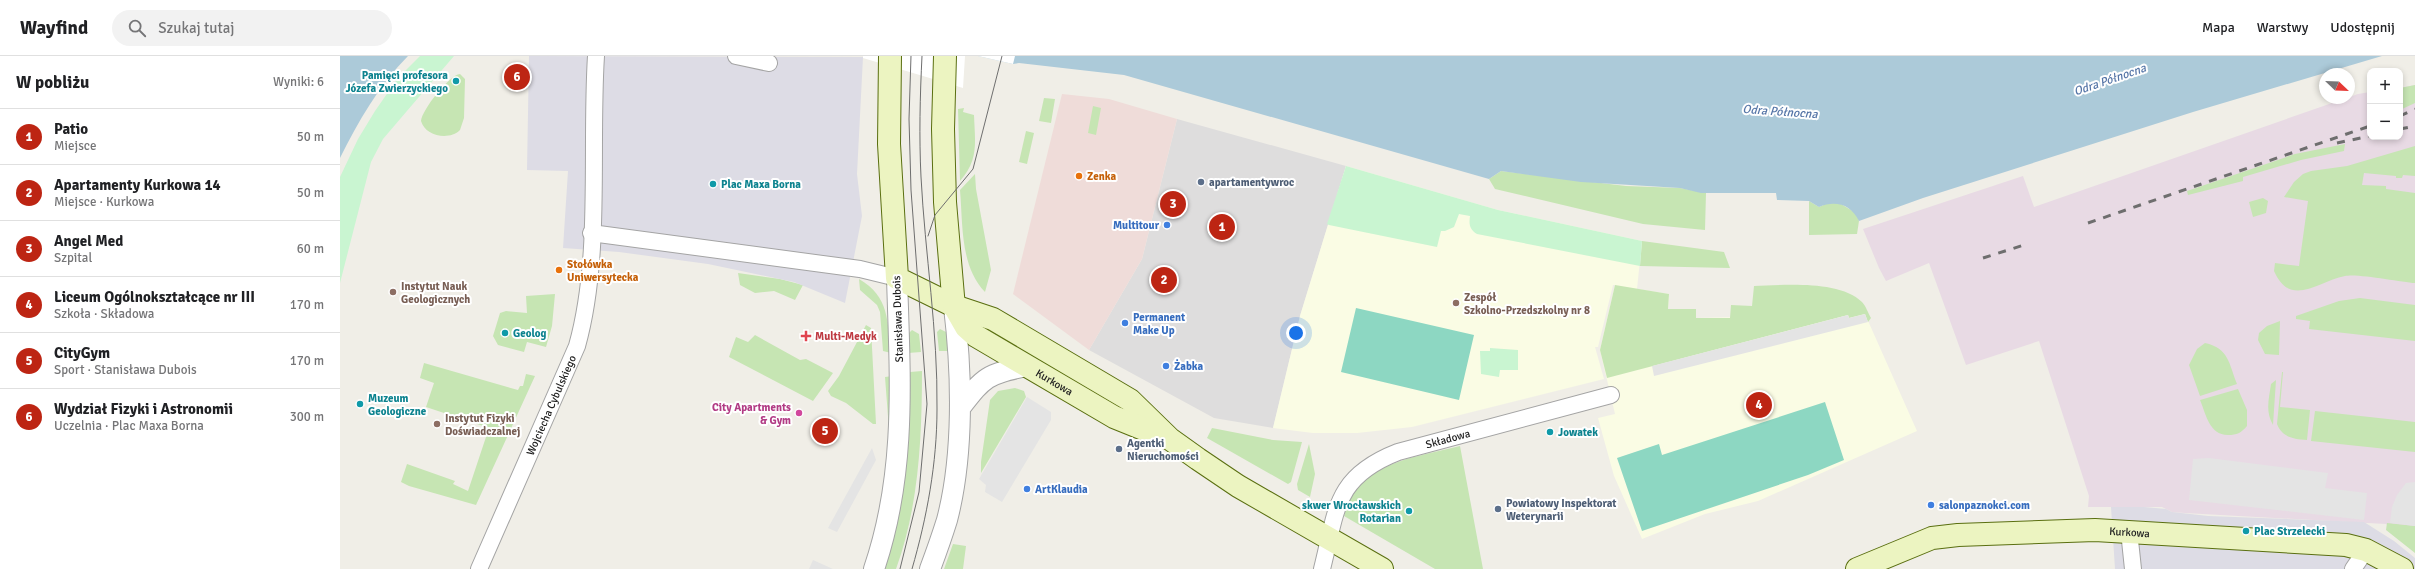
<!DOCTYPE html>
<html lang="pl">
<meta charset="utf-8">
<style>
:root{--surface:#fff;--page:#f2f2f2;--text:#202124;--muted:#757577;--line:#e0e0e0;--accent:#bd2513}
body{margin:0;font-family:Signika,sans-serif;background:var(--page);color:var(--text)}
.controls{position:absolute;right:12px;top:12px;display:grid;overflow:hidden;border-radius:8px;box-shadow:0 2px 6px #0003}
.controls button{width:36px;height:36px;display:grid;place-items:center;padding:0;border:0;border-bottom:1px solid var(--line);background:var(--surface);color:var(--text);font:20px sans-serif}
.compass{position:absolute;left:1979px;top:12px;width:36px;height:36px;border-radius:50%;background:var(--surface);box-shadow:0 2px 6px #0003;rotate:113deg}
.you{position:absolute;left:956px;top:277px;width:14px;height:14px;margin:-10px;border:3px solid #fff;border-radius:50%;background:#1a73e8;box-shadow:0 0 0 6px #1a73e833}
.badge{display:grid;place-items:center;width:26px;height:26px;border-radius:50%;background:var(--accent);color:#fff;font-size:13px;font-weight:700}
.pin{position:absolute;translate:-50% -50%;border:2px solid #fff;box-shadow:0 1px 4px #0006}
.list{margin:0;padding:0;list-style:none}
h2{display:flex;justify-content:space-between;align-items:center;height:52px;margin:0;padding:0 16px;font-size:17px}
h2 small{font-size:13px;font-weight:400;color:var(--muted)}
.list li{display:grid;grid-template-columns:26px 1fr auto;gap:12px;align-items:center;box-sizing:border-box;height:56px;padding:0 16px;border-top:1px solid var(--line)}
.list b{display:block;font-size:15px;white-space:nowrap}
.list p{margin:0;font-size:13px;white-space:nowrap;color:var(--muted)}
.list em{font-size:13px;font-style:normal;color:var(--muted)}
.icon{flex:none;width:22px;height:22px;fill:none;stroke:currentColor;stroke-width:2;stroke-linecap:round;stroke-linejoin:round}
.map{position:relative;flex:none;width:2075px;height:513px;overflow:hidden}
header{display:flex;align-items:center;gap:24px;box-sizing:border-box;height:56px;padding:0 20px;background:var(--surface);border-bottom:1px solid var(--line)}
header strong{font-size:19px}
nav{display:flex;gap:22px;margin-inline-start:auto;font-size:14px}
.search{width:280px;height:36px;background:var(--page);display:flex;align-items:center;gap:10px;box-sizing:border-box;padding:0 14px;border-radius:22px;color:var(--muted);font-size:15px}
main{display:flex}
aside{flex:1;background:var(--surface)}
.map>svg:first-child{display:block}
</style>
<header>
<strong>Wayfind</strong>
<div class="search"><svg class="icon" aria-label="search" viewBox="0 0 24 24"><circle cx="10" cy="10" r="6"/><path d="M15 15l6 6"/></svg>Szukaj tutaj</div>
<nav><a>Mapa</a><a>Warstwy</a><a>Udostępnij</a></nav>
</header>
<main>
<aside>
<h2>W pobliżu<small>Wyniki: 6</small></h2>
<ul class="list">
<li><span class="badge">1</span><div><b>Patio</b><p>Miejsce</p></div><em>50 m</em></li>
<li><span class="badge">2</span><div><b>Apartamenty Kurkowa 14</b><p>Miejsce · Kurkowa</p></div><em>50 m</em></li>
<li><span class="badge">3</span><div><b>Angel Med</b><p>Szpital</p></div><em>60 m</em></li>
<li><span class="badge">4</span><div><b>Liceum Ogólnokształcące nr III</b><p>Szkoła · Składowa</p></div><em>170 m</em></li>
<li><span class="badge">5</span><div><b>CityGym</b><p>Sport · Stanisława Dubois</p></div><em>170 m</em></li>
<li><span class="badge">6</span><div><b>Wydział Fizyki i Astronomii</b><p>Uczelnia · Plac Maxa Borna</p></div><em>300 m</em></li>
</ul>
</aside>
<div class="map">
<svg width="2075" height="513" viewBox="0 0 2075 513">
<rect width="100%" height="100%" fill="#f0eee7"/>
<path fill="#dedddd" d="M837 63 1006 110 960 260 933 372 874 362 749 294 802 203Z"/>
<path fill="#efdcd9" d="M722 38 769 43 837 63 802 203 749 294 673 238Z"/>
<path fill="#e8dae4" d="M2075 29V493L2046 468 1845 457 1832 456 1822 451H1748L1749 440 1699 285 1626 309 1589 207 1546 225 1539 212 1523 173 1683 120 1694 151 2018 38 2030 36V81H2060V32Z"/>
<path fill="#fafce4" d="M1006 110 1158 154 1302 185 1297 233 1329 238 1328 253H1356V262L1525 258 1577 375 1418 445 1365 458 1302 483 1274 420 1258 362 1275 358 1260 294 1275 229H1273L1258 291H1255L1264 323 1072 371 1017 377H973L933 372 960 260Z"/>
<path fill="#c6e5b3" d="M120 18 125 23 124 62 120 74C109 85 85 80 81 65 82 54 109 19 120 18Z
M2075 29V47L2060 54V32Z
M704 42 715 43 711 67 699 65Z
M753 50 761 52 756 79 748 77Z
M624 52 623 56 634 59C635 86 639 104 620 125L618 53Z
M686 75 694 77 687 108 679 106Z
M2005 88 2004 95 1961 104 1903 121V125L1848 139 1847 135 1955 98Z
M2075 90V120L2063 119 2062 122H2056V120L2024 117 2022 129 2046 130V133L2075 137V227C2061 226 2016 217 2005 220 1978 225 1951 253 1934 215L1935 207 1959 210 1968 145 1944 141 1954 126 1963 118 1971 115 2007 110Z
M1161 115 1286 130 1340 132 1366 137 1365 174 1303 168 1155 133 1149 123Z
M635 118 636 133 651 214 645 236C620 210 623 169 620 134Z
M1923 142 1928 145 1926 157 1913 161 1909 146Z
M1469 145 1479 151 1490 146 1501 148 1516 157 1519 165 1517 178 1469 179Z
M1302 185 1384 196 1390 212 1300 210Z
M398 217 440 223 463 229 455 244 434 235 415 237 400 229Z
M519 223C550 241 547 265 551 297L543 295 540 256 537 249 520 234Z
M1275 229 1329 238 1328 253H1356V262H1390L1391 249 1412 250 1414 230C1444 229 1499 224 1522 246 1526 250 1528 257 1531 262L1528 266 1525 258 1509 262 1508 259 1267 322 1260 294Z
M215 238 212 270 206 291 187 286 184 296 158 289 153 280 160 257 166 255 187 257 186 240Z
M2020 242 2075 249V285L1969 273 1970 265 1956 263V260L1999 245Z
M1940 265 1939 299 1925 298 1918 284 1919 277 1927 270Z
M526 269 531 272 536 368H533L506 347 491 340 488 335 499 320Z
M600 273 608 277 609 295H599L597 276Z
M572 274 579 278 581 296 568 297 567 279Z
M415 279 460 304 466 303 493 317 473 345 389 301 396 281 408 286Z
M1865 287C1889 292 1889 308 1897 328L1860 340 1849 309 1857 293Z
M84 307 178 334 180 330H183L186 318 195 320 136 449 69 430 61 426 67 408 115 425 113 428 128 435 149 372 86 351 94 327 80 322Z
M582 315C582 381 579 450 556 513H543L564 426 569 366 570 316Z
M1942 316H1943L1940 351 1970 354 1967 384C1953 383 1942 381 1937 368Z
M553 320 550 387 545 321Z
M1936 324 1933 369C1925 355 1929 343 1931 328Z
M675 332 684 335 686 341 641 417V406L650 344 658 335Z
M1898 333 1907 354V370C1901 377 1897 379 1888 379 1869 379 1866 358 1860 344Z
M1975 355 2075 366V396L1971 385Z
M872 372 933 384 962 386 951 426 948 428 867 382Z
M969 388 975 418 970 441 958 434 957 428Z
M1120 390 1143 513H1095L1004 460C1017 406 1074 402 1120 390Z
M2047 467 2075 470V497L2046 474Z
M613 488 626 490 623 513H604Z"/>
<path fill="#c9f5d1" d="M80 0H114L43 83 31 106 0 227V121L18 83 35 55 58 22Z
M1006 110 1158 154 1302 185 1300 210 1137 178C1129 173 1129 168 1130 160L1119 158 1114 171 1105 175H1101L1097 191 989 169 987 168Z
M1150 292 1178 294V314H1160L1159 321 1141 318 1140 295H1150Z"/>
<path fill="#8dd7c2" d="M1016 252 1134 279 1119 344 1001 316Z
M1485 346 1504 404 1468 419 1302 475 1277 402 1319 388 1322 399Z"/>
<path fill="#e4e4e4" d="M1525 258 1528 266 1314 320 1312 310 1508 259 1509 262Z
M687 341 711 356V364L662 446 645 436 646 429 639 423Z
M532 392 536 404 497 476 488 472Z
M1869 402 1988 417 1985 432 2027 437 2024 464 1849 444 1853 403Z
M2075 426V470L2050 467 2052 451 2057 439 2066 427Z
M473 504 493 513H469Z"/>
<path fill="#dddce5" d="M189 0 523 1 517 118 522 160 505 247 454 226 368 208 279 196 223 192 228 115 187 114Z
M1771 451H1804L1826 453 1832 456 1868 460 2024 466 2054 485 2075 502V513H1775Z"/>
<path fill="#accad9" d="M0 0H68C39 29 18 66 0 102Z
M638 0H2042L1853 56 1583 142 1519 165C1511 148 1495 144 1479 151L1469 145 1437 144 1436 137H1361L1340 132 1241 126 1161 115 1149 123 784 19 679 7 673 8Z"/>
<path fill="#fff" d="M523 0H625L623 32 523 2Z
M638 0H675L673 8Z"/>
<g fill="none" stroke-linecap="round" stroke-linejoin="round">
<defs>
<g id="minor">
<path d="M396 0 429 7"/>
<path d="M251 177 520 213 557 222"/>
<path d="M1789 475 1793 513"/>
<path id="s1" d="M139 513 237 290C262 201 250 93 256 0"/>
<path id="s2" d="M982 513C997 454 994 421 1058 396L1271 339"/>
<path d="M2013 513 2026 494"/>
</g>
<path id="tertiary" d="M620 352C645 320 646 319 686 310
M534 513C567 416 560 322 557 222
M590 513C596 497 602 480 607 464 624 399 622 317 614 251"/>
<g id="secondary">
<path d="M550 0 549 88 557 222 614 250 653 263 790 344 830 383 858 403 898 430 1042 513"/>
<path id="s3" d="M605 0 603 73 605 146 613 240 614 250 626 271 636 280 774 361 821 380"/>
<path id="s4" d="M1517 513 1592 482 1618 479 1755 474 2006 489 2026 494 2062 513"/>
</g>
</defs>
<use href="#minor" stroke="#a4a4a4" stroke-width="18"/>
<use href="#tertiary" stroke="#a4a4a4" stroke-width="22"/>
<use href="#secondary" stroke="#5a6f10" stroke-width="24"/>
<use href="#minor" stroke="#fff" stroke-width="16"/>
<use href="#tertiary" stroke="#fff" stroke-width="20"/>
<use href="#secondary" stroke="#ecf4c1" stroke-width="22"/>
<path stroke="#6e6e6e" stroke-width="1" d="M588 180 595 159 633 113 662 0
M560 513 579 436 587 348 571 134 569 63 571 0
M572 513C587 461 597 407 597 353 598 275 585 198 581 121 579 81 580 40 582 0"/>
<path stroke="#6e6e6e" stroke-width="3" stroke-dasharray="8 8" stroke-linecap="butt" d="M2060 60 2075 53
M2060 73 2075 70
M1997 87 2030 80
M1748 167 2030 70
M1643 202 1684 189"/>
</g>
<g fill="#0f9aa8" stroke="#fff" stroke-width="1.5">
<circle cx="116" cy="25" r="4"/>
<circle cx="373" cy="128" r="4"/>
<circle cx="165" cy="277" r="4"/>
<circle cx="20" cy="348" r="4"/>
<circle cx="1210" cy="376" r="4"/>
<circle cx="1069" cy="455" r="4"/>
<circle cx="1906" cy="475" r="4"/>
</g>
<g fill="#e8710a" stroke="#fff" stroke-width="1.5">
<circle cx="739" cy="120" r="4"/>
<circle cx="219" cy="214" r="4"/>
</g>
<g fill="#5c6f8a" stroke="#fff" stroke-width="1.5">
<circle cx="861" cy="126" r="4"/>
<circle cx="779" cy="393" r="4"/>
<circle cx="1158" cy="453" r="4"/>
</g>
<g fill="#3f7fe0" stroke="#fff" stroke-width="1.5">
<circle cx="827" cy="169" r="4"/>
<circle cx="785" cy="267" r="4"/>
<circle cx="826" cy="310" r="4"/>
<circle cx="687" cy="433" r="4"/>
<circle cx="1591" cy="449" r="4"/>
</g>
<g fill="#8d6e63" stroke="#fff" stroke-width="1.5">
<circle cx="53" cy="236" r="4"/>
<circle cx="1116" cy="247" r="4"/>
<circle cx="97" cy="368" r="4"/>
</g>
<path fill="#e0444e" stroke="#fff" stroke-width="1.5" d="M464 274h4v4h4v4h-4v4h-4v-4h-4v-4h4z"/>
<circle fill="#d1479c" stroke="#fff" stroke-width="1.5" cx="459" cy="357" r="4"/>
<g text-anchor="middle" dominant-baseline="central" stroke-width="4" stroke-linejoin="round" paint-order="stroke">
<g font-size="11" font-weight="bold" fill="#0d838f" stroke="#fff" text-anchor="start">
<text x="108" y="19" text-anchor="end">Pamięci profesora<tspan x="108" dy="13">Józefa Zwierzyckiego</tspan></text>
<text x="381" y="128">Plac Maxa Borna</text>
<text x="173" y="277">Geolog</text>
<text x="28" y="342">Muzeum<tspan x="28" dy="13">Geologiczne</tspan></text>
<text x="1218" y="376">Jowatek</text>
<text x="1061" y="449" text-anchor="end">skwer Wrocławskich<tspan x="1061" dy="13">Rotarian</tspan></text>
<text x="1914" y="475">Plac Strzelecki</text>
</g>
<g font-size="11" font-weight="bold" fill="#c56008" stroke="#fff" text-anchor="start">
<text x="747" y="120">Zenka</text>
<text x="227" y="208">Stołówka<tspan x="227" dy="13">Uniwersytecka</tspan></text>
</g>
<g font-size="11" font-weight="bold" fill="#4e5e75" stroke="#fff" text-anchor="start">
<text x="869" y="126">apartamentywroc</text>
<text x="787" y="387">Agentki<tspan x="787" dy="13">Nieruchomości</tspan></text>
<text x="1166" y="447">Powiatowy Inspektorat<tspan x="1166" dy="13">Weterynarii</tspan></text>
</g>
<g font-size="11" font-weight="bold" fill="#366cbe" stroke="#fff" text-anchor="start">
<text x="819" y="169" text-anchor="end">Multitour</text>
<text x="793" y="261">Permanent<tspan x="793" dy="13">Make Up</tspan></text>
<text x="834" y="310">Żabka</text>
<text x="695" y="433">ArtKlaudia</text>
<text x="1599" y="449">salonpaznokci.com</text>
</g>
<g font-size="11" font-weight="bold" fill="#785e54" stroke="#fff" text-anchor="start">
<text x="61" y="230">Instytut Nauk<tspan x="61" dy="13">Geologicznych</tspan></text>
<text x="1124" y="241">Zespół<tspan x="1124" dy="13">Szkolno-Przedszkolny nr 8</tspan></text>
<text x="105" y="362">Instytut Fizyki<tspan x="105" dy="13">Doświadczalnej</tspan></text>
</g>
<g font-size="11" fill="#202020" stroke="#fff">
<text transform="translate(558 263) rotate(-92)">Stanisława Dubois</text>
<text stroke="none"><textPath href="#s3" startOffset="379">Kurkowa</textPath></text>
<text stroke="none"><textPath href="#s1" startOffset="179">Wojciecha Cybulskiego</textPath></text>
<text stroke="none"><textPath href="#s2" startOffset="200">Składowa</textPath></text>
<text stroke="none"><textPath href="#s4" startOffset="279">Kurkowa</textPath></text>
</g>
<g font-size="11" font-weight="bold" fill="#be3a42" stroke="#fff" text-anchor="start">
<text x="475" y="280">Multi-Medyk</text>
</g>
<g font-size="11" font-weight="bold" fill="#b23c85" stroke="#fff" text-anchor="end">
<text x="451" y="351">City Apartments<tspan x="451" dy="13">&amp; Gym</tspan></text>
</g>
<g font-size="12" font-style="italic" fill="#5575a7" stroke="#fff">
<text transform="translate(1770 24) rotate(-19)">Odra Północna</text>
<text transform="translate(1440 56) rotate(4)">Odra Północna</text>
</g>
</g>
</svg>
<div class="controls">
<button>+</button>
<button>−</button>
</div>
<svg class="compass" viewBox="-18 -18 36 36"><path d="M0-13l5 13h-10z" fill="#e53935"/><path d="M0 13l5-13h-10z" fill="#757577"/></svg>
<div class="you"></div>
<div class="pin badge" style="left:882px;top:171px">1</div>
<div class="pin badge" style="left:824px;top:224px">2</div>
<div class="pin badge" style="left:833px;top:148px">3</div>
<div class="pin badge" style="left:1419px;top:349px">4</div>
<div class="pin badge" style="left:485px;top:375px">5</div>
<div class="pin badge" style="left:177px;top:21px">6</div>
</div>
</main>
